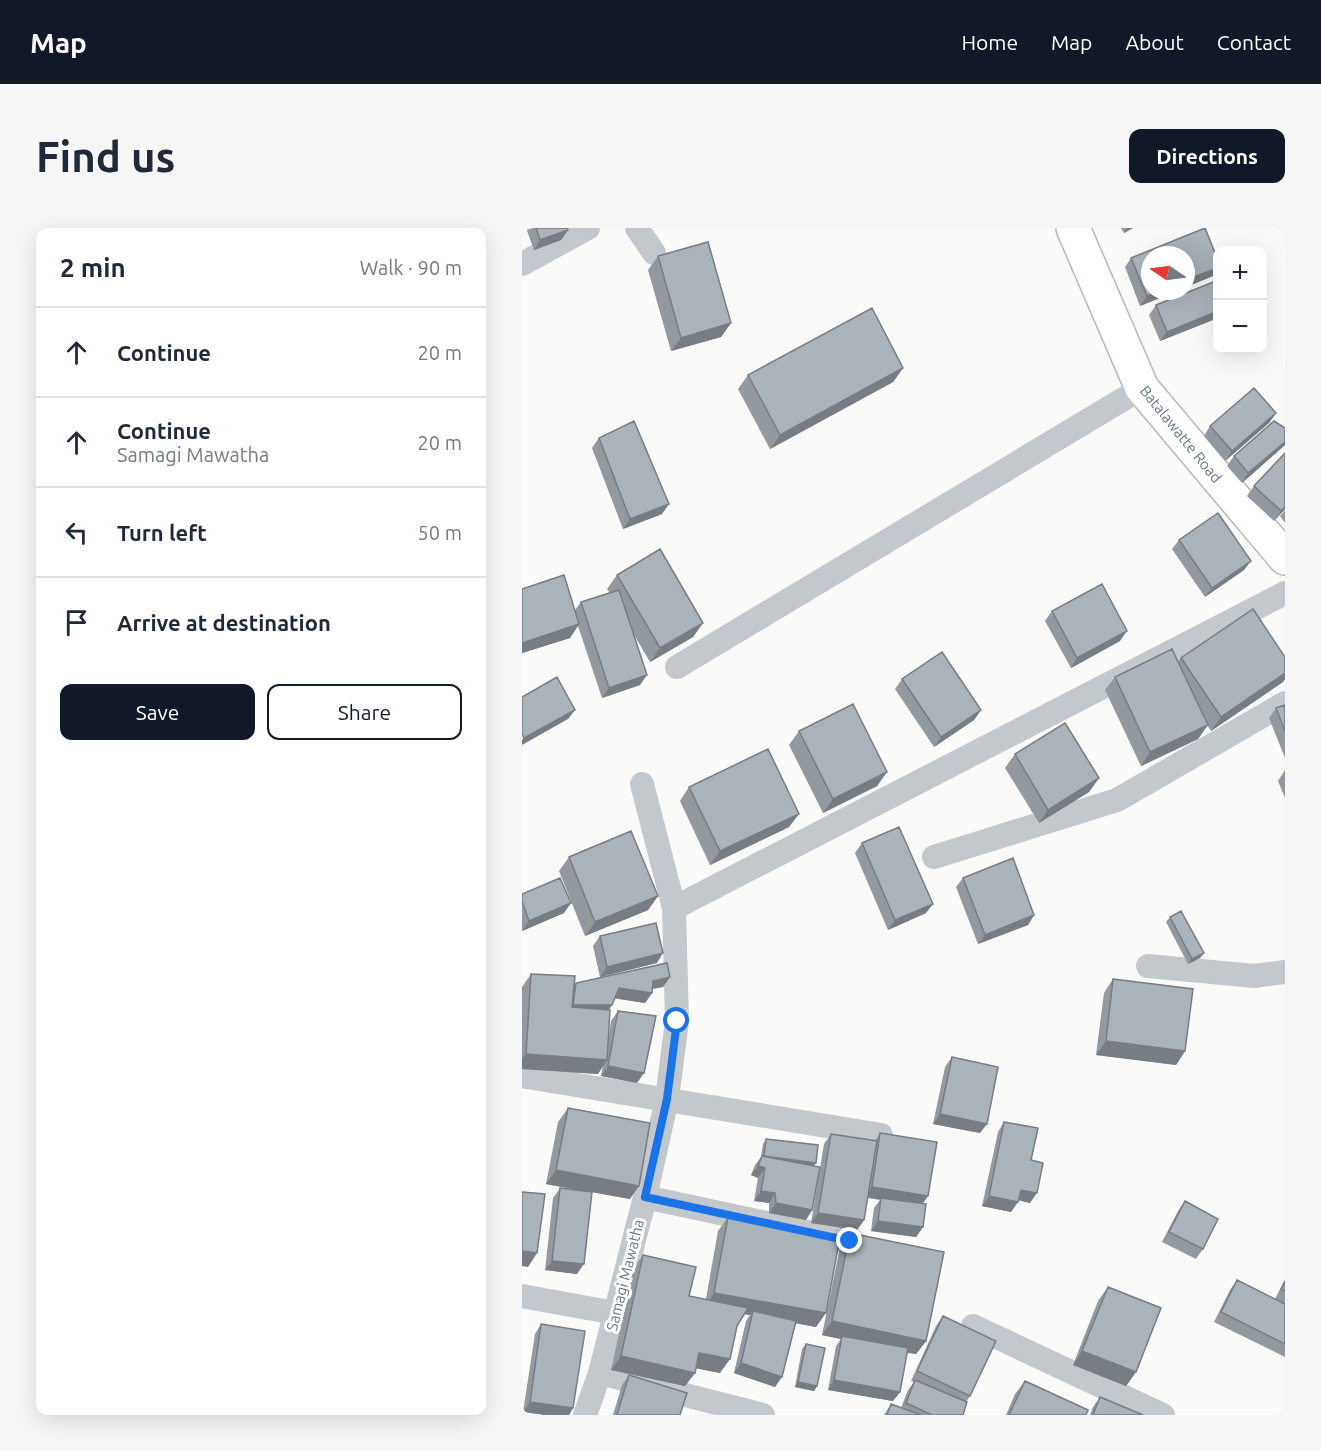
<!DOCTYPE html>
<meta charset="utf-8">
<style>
:root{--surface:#fff;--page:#f6f6f7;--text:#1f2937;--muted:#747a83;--line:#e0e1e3;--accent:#111827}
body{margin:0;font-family:Ubuntu,sans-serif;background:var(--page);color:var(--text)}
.controls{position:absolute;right:18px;top:18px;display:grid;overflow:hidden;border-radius:12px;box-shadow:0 6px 24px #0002}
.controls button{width:54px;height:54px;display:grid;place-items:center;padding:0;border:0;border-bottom:2px solid var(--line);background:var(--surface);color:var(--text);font:30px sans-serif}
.compass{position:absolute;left:619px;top:18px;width:54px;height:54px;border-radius:50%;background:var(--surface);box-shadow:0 6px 24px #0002;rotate:283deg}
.stop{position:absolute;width:18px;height:18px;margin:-14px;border:4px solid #1a73e8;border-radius:50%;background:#fff}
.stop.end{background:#1a73e8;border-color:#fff;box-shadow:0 2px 6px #0008}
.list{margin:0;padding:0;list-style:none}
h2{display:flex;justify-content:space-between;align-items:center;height:78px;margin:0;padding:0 24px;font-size:26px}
h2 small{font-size:20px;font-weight:400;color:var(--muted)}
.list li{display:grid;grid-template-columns:39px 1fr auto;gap:18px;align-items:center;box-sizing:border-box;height:90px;padding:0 24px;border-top:2px solid var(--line)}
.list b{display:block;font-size:22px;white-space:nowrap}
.list p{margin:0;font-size:20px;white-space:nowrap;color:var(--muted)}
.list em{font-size:20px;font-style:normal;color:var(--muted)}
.actions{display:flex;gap:12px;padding:18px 24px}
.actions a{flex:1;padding:14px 0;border:2px solid var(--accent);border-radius:12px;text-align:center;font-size:21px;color:var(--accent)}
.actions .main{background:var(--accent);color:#fff}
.icon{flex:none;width:33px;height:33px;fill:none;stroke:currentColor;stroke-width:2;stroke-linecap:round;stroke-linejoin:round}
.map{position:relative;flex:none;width:763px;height:1187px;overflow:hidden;border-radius:12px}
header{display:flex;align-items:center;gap:36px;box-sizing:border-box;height:84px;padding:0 30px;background:var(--accent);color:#fff}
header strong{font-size:28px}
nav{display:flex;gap:33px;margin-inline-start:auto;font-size:21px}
.intro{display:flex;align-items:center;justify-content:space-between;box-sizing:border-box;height:144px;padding:0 36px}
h1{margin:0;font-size:42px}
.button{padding:15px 27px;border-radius:12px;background:var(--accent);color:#fff;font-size:21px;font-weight:700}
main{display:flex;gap:36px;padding:0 36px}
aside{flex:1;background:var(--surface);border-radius:12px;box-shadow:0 6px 24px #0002}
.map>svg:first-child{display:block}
</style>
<header>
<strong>Map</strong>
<nav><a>Home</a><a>Map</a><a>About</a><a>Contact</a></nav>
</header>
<div class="intro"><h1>Find us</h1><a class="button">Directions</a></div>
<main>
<aside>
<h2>2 min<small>Walk · 90 m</small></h2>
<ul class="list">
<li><svg class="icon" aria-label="ahead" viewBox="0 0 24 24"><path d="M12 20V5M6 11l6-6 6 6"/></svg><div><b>Continue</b></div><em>20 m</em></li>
<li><svg class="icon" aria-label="ahead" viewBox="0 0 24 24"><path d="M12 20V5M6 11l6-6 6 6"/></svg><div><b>Continue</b><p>Samagi Mawatha</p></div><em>20 m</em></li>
<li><svg class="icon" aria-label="left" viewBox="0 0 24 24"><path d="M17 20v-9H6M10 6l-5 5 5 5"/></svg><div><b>Turn left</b></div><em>50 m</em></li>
<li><svg class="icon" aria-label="arrive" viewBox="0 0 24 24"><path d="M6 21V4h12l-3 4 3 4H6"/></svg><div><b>Arrive at destination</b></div></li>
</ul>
<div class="actions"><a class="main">Save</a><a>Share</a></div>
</aside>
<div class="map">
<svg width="763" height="1187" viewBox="0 0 763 1187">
<rect width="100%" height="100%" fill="#fafaf8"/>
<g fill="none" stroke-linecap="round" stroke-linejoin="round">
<defs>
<path id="secondary" d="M551 0 620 160 763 330"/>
</defs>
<use href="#secondary" stroke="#b3babf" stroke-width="36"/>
<path stroke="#c3c8cc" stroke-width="24" d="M115 0 132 25
M0 36 66 0
M155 439 620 160
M412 629 595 572 763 475
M152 680 763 365
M626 738 732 748 763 744
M0 848 359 907
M123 969 328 1013
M0 1068 93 1085
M451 1098 641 1187
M78 1145 241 1187
M63 1187 78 1145 123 969 145 871 155 793 152 680 120 556"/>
<use href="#secondary" stroke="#fff" stroke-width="33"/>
</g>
<path fill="#929a9f" d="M4 0H45L46 2 39 12 12 22Z
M599 0H611L602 5Z
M683 0 696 32V43L691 48 664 59V27H628V63H655L618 78 603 39 609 30Z
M136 28 209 95 199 109 149 123 126 42Z
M696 52V90L638 113 627 87 634 77Z
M381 140 371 154 248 221 216 161 226 147Z
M754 185 747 195 703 233 682 208 688 198Z
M763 200V217L720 255 705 238 712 228Z
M77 210 140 286 101 301 70 220Z
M732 258 763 281 752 293 725 268Z
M763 282V295L758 288Z
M657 312 722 342 683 369 650 321Z
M95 347 181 395 171 409 128 434 111 405 118 457 80 470 56 398 48 410 0 425V361L53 382 59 374 88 365 85 361Z
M530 383 598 413 549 440 523 393Z
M763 429V451L761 454 689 503 685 497 676 511 619 538 583 462 593 449 656 434 659 430Z
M380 451 459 482 452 492 412 519 373 461Z
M763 477V530L747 490 754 480Z
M277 503 365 544 355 558 301 585 267 517Z
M493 526 577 550 567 564 517 595 483 540Z
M763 542V570L756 553Z
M167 559 267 599 188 637 158 573Z
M340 615 404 685 366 702 333 625Z
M47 629 136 668 126 682 63 708 37 643Z
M441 650 512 687 506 697 456 716 434 659Z
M0 666 42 685 0 703Z
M648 689 682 725 678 730 666 736 644 694Z
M78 708 135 735 78 749 71 718Z
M9 746 52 758 54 755 148 749 141 759 130 761V765L123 775 93 770 87 782V806L89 793 96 783 115 855 79 848 81 837 76 846 0 841V759Z
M591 751 663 823 654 837 574 827 582 765Z
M430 829 458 905 411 896 423 839Z
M46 880 108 971 70 964 55 1046 23 1042 31 970 38 960 60 963 24 956 36 894Z
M482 894 509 932 508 975 496 972 489 984 460 978 476 904Z
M358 905 401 976V999L394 1009 349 1003 352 980 358 972 346 970 342 992 335 1002 289 995 302 916 309 906 353 913Z
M244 911 294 935 292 937 290 982 284 992 247 985V975L232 973 236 950 229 947 233 937 239 929 241 916Z
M663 973 681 1021 674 1031 640 1014 656 983Z
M206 989 294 1099 273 1095 253 1159 212 1145 224 1093 228 1087 222 1086 215 1098 198 1145 174 1140 173 1145 163 1158 89 1142 111 1041 121 1027 167 1068 184 1071 196 1003Z
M328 1005 404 1113 394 1126 385 1125 378 1164 371 1173 306 1162 314 1118 319 1111 300 1107 318 1019Z
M763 1051V1129L692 1094 708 1062 715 1052 753 1071Z
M586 1059 614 1144 604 1158 551 1137 576 1073Z
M421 1088 448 1168 444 1174 441 1187H362L369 1176 379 1180 386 1162 392 1154 389 1153 414 1098Z
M19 1096 51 1180 47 1187H24L1 1184 13 1106Z
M284 1116 295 1158 292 1163 273 1159 280 1121Z
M107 1147 158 1187H91L100 1157Z
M503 1153 564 1187H484L493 1166Z
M578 1169 621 1187H568L571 1179Z"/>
<path fill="#777d82" d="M605 0H611L602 5Z
M46 2 39 12 12 22 18 12Z
M696 40V43L691 48 664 59V52Z
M638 63H655L618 78 625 68Z
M696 83V90L638 113 645 104Z
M209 95 199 109 149 123 159 110Z
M381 140 371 154 248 221 258 207Z
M754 185 747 195 703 233 710 223Z
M763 214V217L720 255 726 245Z
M147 276 140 286 101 301 108 291Z
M763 279V281L752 293 759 283Z
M729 333 722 342 683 369 690 360Z
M181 395 171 409 128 434 138 420Z
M57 396 48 410 0 425V415Z
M605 403 598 413 549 440 555 430Z
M763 445V451L761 454 689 503 699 489Z
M125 447 118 457 80 470 87 460Z
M53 482 46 491 0 517V512L2 510Z
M459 482 452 492 412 519 419 509Z
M686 497 676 511 619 538 628 524Z
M365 544 355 558 301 585 311 571Z
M577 550 567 564 517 595 526 582Z
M277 586 267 599 188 637 198 623Z
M136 668 126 682 63 708 73 694Z
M49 675 42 685 0 703 7 693Z
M411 676 404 685 366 702 373 692Z
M512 687 506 697 456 716 463 707Z
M141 725 135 735 78 749 85 739Z
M682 725 678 730 666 736 670 731Z
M148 749 141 759 124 762 131 753Z
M97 760 130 765 123 775 90 770Z
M51 777H90L83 787 44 786Z
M584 813 663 823 654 837 574 827Z
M4 826 85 832 76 846 0 841V831Z
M86 838 122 845 115 855 79 848Z
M418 886 465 896 458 905 411 896Z
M242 928 294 935 290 940Z
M236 938 243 940 236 950 229 947Z
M34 942 117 958 108 971 24 956Z
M350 959 406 968 399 978 343 969Z
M499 962 515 965 508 975 492 971Z
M239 963 253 965 247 975 232 973Z
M467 968 496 974 489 984 460 978Z
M254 975 290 982 284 992 247 985Z
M296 985 342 992 335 1002 289 995Z
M356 993 401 999 394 1009 349 1003Z
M0 1023 15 1025 6 1039 0 1038Z
M30 1033 62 1036 55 1046 23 1042Z
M192 1065 304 1085 294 1099 230 1087 231 1083 228 1087 183 1079Z
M310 1093 404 1113 394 1126 320 1111V1108L319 1111 300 1107Z
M560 1123 614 1144 604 1158 551 1137Z
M177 1125 208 1131 198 1145 167 1139Z
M99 1128 173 1145 163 1158 89 1142Z
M219 1135 260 1149 253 1159 212 1145Z
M312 1152 378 1164 371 1173 306 1162Z
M276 1154 295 1158 292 1163 273 1159Z
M8 1174 51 1180 47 1187H24L1 1184Z"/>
<path fill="#aab3b9" stroke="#777d82" stroke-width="1.5" d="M14 0H45L46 2 18 12Z
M683 0 696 32V40L664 52V27H628V63H638L625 68 609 30Z
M186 14 209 95 159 110 136 28Z
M696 52V83L645 104 634 77Z
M350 80 381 140 258 207 226 147Z
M732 160 754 185 710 223 688 198Z
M112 193 147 276 108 291 77 210Z
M752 193 763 200V214L726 245 712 228Z
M763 225V279L759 283 732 258Z
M696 285 729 333 690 360 657 312Z
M138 321 181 395 138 420 95 347Z
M42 347 57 396 0 415V361Z
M580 356 605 403 555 430 530 383Z
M97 362 125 447 87 460 59 374Z
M731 381 763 429V445L699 489 659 430Z
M650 421 686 497 628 524 593 449Z
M420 424 459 482 419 509 380 451Z
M35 449 53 482 2 510 0 506V469Z
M331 476 365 544 311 571 277 503Z
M763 477V503L754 480Z
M543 495 577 550 526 582 493 526Z
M246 521 277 586 198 623 167 559Z
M377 599 411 676 373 692 340 615Z
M109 603 136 668 73 694 47 629Z
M491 630 512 687 463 707 441 650Z
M38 650 49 675 7 693 0 673V666Z
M659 683 682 725 670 731 648 689Z
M134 695 141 725 85 739 78 708Z
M145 735 148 749 131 753 130 765 97 760 90 777H51L54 755Z
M9 746 53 748 50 779 88 782 85 832 4 826Z
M591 751 671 761 663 823 584 813Z
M96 783 134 788 122 845 86 838Z
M430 829 476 839 465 896 418 886Z
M46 880 128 895 117 958 34 942Z
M482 894 516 900 509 932 521 935 515 965 499 962 496 974 467 968Z
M358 905 415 914 406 968 350 959Z
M309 906 355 913 342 992 296 985Z
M244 911 296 917 294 935 242 928Z
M240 928 298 939 290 982 254 975 253 965 239 963 243 940 236 938Z
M38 960 70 964 62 1036 30 1033Z
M0 964 23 966 15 1025 0 1023Z
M359 970 404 976 401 999 356 993Z
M663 973 696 991 681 1021 647 1004Z
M206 989 318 1009 304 1085 192 1065Z
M328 1005 422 1024 404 1113 310 1093Z
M121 1027 174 1039 167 1068 226 1080 215 1098 208 1131 177 1125 173 1145 99 1128Z
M715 1052 763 1076V1116L699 1084Z
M763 1054V1063L759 1061Z
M586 1059 639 1080 614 1144 560 1123Z
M231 1083 274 1093 260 1149 219 1135Z
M421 1088 474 1113 448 1168 395 1143Z
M19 1096 63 1103 51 1180 8 1174Z
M320 1108 386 1120 378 1164 312 1152Z
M284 1116 303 1120 295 1158 276 1154Z
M107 1147 165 1165 158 1187H95Z
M393 1152 445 1174 441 1187H410L384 1175Z
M503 1153 566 1182 564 1187H487Z
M578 1169 621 1187H571Z
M369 1176 399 1187H365Z"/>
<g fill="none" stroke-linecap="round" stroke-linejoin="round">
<path stroke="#1a73e8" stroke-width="8" d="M155 793 145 871 123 969 328 1013"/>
</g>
<g text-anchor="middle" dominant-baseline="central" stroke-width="6" stroke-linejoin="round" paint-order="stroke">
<g font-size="15" fill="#657683" stroke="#fff">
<text transform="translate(659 206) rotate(51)">Batalawatte Road</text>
<text transform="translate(103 1047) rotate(-76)">Samagi Mawatha</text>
</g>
</g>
</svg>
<div class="controls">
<button>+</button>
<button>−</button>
</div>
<svg class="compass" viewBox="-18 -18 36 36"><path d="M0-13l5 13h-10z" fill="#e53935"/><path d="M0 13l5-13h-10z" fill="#747a83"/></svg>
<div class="stop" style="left:155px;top:793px"></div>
<div class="stop end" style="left:328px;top:1013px"></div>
</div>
</main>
